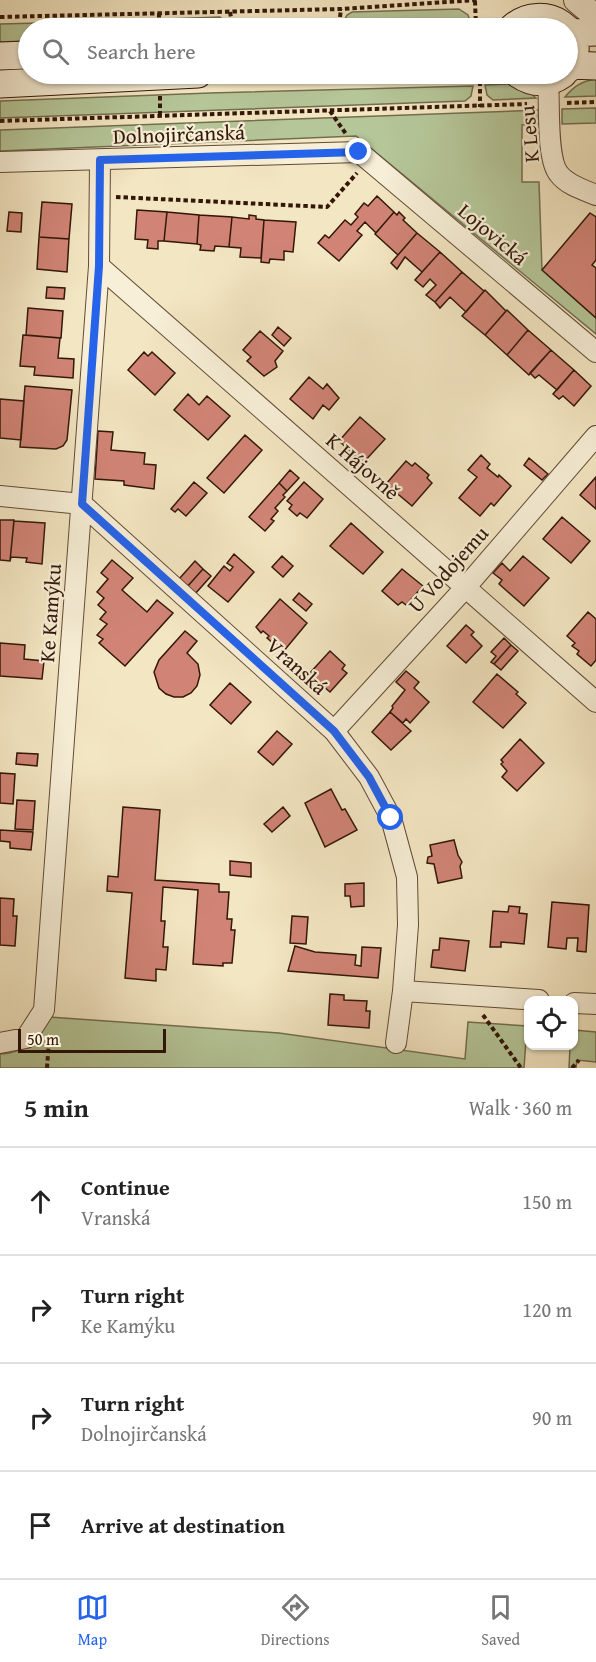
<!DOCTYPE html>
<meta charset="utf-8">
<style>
:root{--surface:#fff;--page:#f6f6f6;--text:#222;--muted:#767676;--line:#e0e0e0;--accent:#2563eb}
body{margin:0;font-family:"Gentium Book Plus",serif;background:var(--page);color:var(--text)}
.controls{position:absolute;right:18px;bottom:18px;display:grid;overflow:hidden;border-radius:12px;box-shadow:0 2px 4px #0004}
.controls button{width:54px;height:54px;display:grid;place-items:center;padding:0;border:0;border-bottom:2px solid var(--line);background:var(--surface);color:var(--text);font:30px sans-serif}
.scale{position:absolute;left:18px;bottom:15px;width:148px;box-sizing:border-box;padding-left:6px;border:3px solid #331708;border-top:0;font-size:16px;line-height:21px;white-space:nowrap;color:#331708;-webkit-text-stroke:4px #f7efd7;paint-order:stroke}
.stop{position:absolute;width:18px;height:18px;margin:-14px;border:4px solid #2563eb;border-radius:50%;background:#fff}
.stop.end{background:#2563eb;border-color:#fff;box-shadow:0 2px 6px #0008}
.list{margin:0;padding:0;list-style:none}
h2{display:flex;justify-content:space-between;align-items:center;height:78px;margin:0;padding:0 24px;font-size:26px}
h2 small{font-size:20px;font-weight:400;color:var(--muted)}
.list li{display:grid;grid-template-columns:39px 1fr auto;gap:18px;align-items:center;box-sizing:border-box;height:108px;padding:0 24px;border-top:2px solid var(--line)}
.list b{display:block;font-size:22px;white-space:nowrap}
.list p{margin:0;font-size:20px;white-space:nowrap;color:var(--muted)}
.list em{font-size:20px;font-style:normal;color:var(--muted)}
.icon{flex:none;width:33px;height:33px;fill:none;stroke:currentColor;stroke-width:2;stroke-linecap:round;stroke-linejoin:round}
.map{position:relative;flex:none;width:596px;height:1068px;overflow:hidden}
.search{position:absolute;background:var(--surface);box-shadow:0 2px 4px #0004;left:18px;right:18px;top:18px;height:66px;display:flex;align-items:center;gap:15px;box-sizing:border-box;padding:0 21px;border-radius:33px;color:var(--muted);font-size:22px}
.sheet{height:510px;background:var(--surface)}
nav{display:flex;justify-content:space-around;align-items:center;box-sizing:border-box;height:84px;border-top:2px solid var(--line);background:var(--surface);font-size:16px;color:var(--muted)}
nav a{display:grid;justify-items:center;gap:3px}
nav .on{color:var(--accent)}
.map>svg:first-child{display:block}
</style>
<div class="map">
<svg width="596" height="1068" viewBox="0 0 596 1068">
<rect width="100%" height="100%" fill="#f3e6c2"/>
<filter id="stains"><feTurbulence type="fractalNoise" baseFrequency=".00333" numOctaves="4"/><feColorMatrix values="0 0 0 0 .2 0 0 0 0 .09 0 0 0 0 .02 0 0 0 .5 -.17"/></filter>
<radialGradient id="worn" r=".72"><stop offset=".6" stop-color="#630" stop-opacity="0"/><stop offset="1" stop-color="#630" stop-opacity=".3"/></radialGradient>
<path fill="#b5c698" stroke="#746e50" stroke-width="1.5" d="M459 9 468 15 471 24 446 26 344 21 347 15 352 12Z
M220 17 229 25 222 28H59L57 23Z
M39 23 38 28H28V41L0 42V24Z
M596 79V96L565 97C574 86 582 81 596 79Z
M512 84 524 88 536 98 493 100 487 95 485 85Z
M473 86 471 96 465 101 0 118V101L210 93Z
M596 108V123L562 124V109Z
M541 110 543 123 522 125V182H539L542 270 596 318V334L356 136 0 151V130Z
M49 1017 279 1033 465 1059 468 1022 527 1026 524 1068H0V1054C21 1054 43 1038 49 1017Z
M574 1030 596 1032V1062L577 1060 576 1068H569L570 1046H574Z"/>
<path fill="#d18476" stroke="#331708" stroke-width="1.5" d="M377 196 394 212 376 233 365 222 357 231 362 235 339 261 318 243 325 235 329 238 345 220 351 225 358 217 355 214 364 203 368 206Z
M42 202 72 204 69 239 39 237Z
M137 210 167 212 164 241H158V249L147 248 148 240 135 239Z
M9 212 22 213 21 232 7 231Z
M167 212 199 215 197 244 164 241Z
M394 212 397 215 399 212 405 218 403 220 417 233 398 255 375 234Z
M590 213 596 217V260L592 265 596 268V318L542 270Z
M199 215 232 217 229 247 215 246 214 251 200 250 201 245 197 244Z
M249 215 256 216V219L264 220 261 258 240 257 241 248 229 247 232 217 249 219Z
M264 220 296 222 293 252 284 251V260L270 259 269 263 261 262Z
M417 233 440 252 422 272 405 257 397 269 391 263Z
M39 237 69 239 67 272 37 269Z
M440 252 462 272 435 302 426 295 436 285 430 279 423 287 415 280Z
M462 272 484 291 466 312 450 297 440 308 435 302Z
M47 287 65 288 64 299 46 298Z
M485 290 506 311 485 335 462 316Z
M28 308 63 311 61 338 26 335Z
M507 310 528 330 507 355 485 335Z
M278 327 291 338 284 346 272 335Z
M528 330 551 350 529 375 507 355Z
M260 331 283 351 275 361 277 367 264 376 247 361 251 357 243 350Z
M23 335 60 338 58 358 74 359 73 378 34 375 35 367 20 366Z
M551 350 574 370 557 390 539 375 535 378 530 373Z
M144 352 148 356 152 352 175 373 155 395 128 370Z
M574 370 591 386 574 406 563 396 559 399 553 394Z
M309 377 323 389 327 384 339 398 329 410 323 405 313 419 290 399Z
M25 386 72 390 67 440 63 446 56 449 20 447Z
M188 394 199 405 207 396 230 416 208 440 174 410Z
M0 399 24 401 21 440 0 438Z
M360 417 385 439 363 463 339 441Z
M98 431 113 432 111 450 145 453 144 464 156 465 154 489 124 485V481L95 479Z
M245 435 262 450 224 493 207 478Z
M481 455 490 464 487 468 498 477 499 475 511 486 494 506 491 503 480 516 459 498 477 477 468 470Z
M529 458 548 474 542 480 524 465Z
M406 461 412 466 415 463 429 475 427 478 432 483 412 506 386 484Z
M290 470 299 478 287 491 279 483Z
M596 477V509L580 495Z
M194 482 207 493 186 516 178 509 175 512 171 509Z
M304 482 323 499 307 518 300 513 297 516 289 509 292 505 287 501Z
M279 483 287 491 283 495 285 497 275 508 278 511 271 519 274 521 265 531 249 517Z
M562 517 590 541 571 563 543 539Z
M0 520H14L10 561 0 560Z
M14 521 45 523 42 564 26 562 27 558 11 557 10 561Z
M351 523 383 552 363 574 330 546Z
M234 554 254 572 228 602 208 586 224 566 230 571 233 567 227 563Z
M282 556 293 566 283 577 272 567Z
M523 556 549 578 524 606 499 584 502 580 493 573 502 563 510 571Z
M112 560 133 578 122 590 147 612 157 600 173 613 125 666 99 643 103 639 97 635 107 624 100 619 106 612 98 605 104 598 97 592 108 579 101 573Z
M195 561 203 569 187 587 179 579Z
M203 569 211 576 195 594 187 587Z
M402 569 423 586 406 605 402 602 398 605 382 591Z
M299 593 312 604 306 611 293 600Z
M280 599 307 623 283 652 267 638 269 636 263 631 261 633 256 627Z
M588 612 596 619V660L591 666 577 654 579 651 572 646 575 643 567 636Z
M466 625 474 632 471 635 482 646 466 663 447 646Z
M185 631 197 641 187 653 198 664 200 675 197 686 191 693 183 697H174L166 694 159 688 154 672 159 660Z
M504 638 511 645 494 664 491 662 496 656 491 652Z
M0 643 25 645 24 659 44 661 42 679 0 676Z
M511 645 518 651 501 670 494 664Z
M330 651 345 665 342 669 347 673 330 692 309 674Z
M406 671 419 682 414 688 429 702 410 723 406 719 403 723 390 712 393 708 392 706 405 690 396 682Z
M497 674 518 692 516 694 526 703 503 728 473 702Z
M230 683 251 702 231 724 210 705Z
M390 712 411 731 391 750 372 732Z
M277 731 292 744 273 765 258 752Z
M520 739 544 763 517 791 502 777 507 771 501 764 503 762 501 760Z
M17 753 38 754 37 766 16 764Z
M0 773 15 774 13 804 0 803Z
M331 789 342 810 345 809 357 830 325 847 305 803Z
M17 800 35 801 33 830 15 829Z
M123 807 160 810 155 880 219 884V892H229L227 919H232L231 930H235L232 963H223V966L193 964 198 890 163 887 161 921H165L163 947H168L166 970 156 969V981L125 978 132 893 107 891 108 876 118 877Z
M283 807 290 816 272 832 264 824Z
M0 830 33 832 31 850 10 848V842L0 841Z
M454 840 458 855 462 862 460 866 462 878 438 883 434 864 427 863 428 857 432 856 430 845Z
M230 861 251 863V877L230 875Z
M364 883V906L351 907 350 896H345V884Z
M0 898 14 899 13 916H17L15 946 0 945Z
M552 902 589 905 586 952 577 951 578 938H567L566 949 548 947Z
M509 906 520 907 519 913 527 914 524 944 501 942V947H490L493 911 508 912Z
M292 916 308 917 306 944 290 943Z
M440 938 469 941 465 971 431 967 433 950H439Z
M295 946 315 952 356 955 355 965 361 966 362 947 381 948 378 978 288 971Z
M330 994 344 995V1000L367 1001 366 1011H370L369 1028 328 1025Z"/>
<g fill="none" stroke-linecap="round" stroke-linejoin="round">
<defs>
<path id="minor" d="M548 81C550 103 546 159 559 174 567 185 584 190 596 195
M0 162 359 152 596 352
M99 266 596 702
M0 496 82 504 334 731 369 777 391 818 407 877 408 925 403 991 539 1000
M334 731 465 588 596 436
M574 1003 596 1004
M0 1043 26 1038 44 1010 99 266 100 160
M396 1043 403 991"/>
<path id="tertiary" d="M576 0 596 17"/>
<path id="secondary" d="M512 28C543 0 594 32 568 69
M572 33 596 32
M0 56 28 55
M570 65 596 66
M518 74C533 84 548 85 563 74
M0 84 198 74"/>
</defs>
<use href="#minor" stroke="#634b36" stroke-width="22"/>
<use href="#tertiary" stroke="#634b36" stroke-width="26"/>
<use href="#secondary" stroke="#331708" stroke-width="29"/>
<path stroke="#331708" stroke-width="4" stroke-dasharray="4.5 3" stroke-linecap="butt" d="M475 1 476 28
M230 12 232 23
M159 13V28
M0 17 341 9 477 0
M340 17 341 9
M480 74V107
M160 96V116
M567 103 596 102
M330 111 346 134
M0 121 527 104
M116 197 327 207 357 173
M483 1015 521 1068
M47 1068 49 1039
M572 1068 579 1060"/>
<use href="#minor" stroke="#f7efd7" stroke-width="20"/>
<use href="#tertiary" stroke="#f7efd7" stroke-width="24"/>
<use href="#secondary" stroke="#f7efd7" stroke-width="27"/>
</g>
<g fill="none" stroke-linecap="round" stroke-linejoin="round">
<path stroke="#2563eb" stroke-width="8" d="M359 152 100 160 99 266 82 504 334 731 369 777 391 818"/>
</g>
<g text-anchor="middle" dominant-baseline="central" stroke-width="4.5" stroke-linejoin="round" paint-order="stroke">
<g font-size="21" fill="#331708" stroke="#f7efd7">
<text transform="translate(179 134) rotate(-2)">Dolnojirčanská</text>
<text transform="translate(529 134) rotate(-95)">K Lesu</text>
<text transform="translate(493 234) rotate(40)">Lojovická</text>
<text transform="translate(363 466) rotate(41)">K Hájovně</text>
<text transform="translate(448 569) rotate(-48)">U Vodojemu</text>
<text transform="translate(50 613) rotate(-86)">Ke Kamýku</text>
<text transform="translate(297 666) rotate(42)">Vranská</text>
</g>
</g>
<rect width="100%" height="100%" filter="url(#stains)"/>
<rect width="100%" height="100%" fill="url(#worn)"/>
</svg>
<div class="controls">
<button><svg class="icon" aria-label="locate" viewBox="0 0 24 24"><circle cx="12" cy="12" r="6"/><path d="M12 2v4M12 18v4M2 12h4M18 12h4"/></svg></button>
</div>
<div class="scale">50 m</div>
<div class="stop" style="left:391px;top:818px"></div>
<div class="stop end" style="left:359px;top:152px"></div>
<div class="search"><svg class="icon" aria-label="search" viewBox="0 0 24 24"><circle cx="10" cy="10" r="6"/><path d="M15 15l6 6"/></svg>Search here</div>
</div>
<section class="sheet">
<h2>5 min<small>Walk · 360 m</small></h2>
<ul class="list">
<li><svg class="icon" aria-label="ahead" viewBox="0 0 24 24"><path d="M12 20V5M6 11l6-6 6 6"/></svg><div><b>Continue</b><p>Vranská</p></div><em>150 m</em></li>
<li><svg class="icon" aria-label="right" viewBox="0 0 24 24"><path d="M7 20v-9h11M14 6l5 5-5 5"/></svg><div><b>Turn right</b><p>Ke Kamýku</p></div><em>120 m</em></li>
<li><svg class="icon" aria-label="right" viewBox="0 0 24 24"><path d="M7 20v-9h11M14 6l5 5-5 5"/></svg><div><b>Turn right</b><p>Dolnojirčanská</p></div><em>90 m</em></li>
<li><svg class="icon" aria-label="arrive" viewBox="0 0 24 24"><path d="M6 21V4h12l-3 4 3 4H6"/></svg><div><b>Arrive at destination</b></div></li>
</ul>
</section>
<nav>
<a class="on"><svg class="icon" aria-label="map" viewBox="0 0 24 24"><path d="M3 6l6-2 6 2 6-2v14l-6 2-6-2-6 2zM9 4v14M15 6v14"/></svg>Map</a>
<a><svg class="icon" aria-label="directions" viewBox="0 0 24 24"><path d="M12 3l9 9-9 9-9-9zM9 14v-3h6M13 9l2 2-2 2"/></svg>Directions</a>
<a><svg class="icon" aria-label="saved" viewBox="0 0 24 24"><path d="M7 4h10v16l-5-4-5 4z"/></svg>Saved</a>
</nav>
